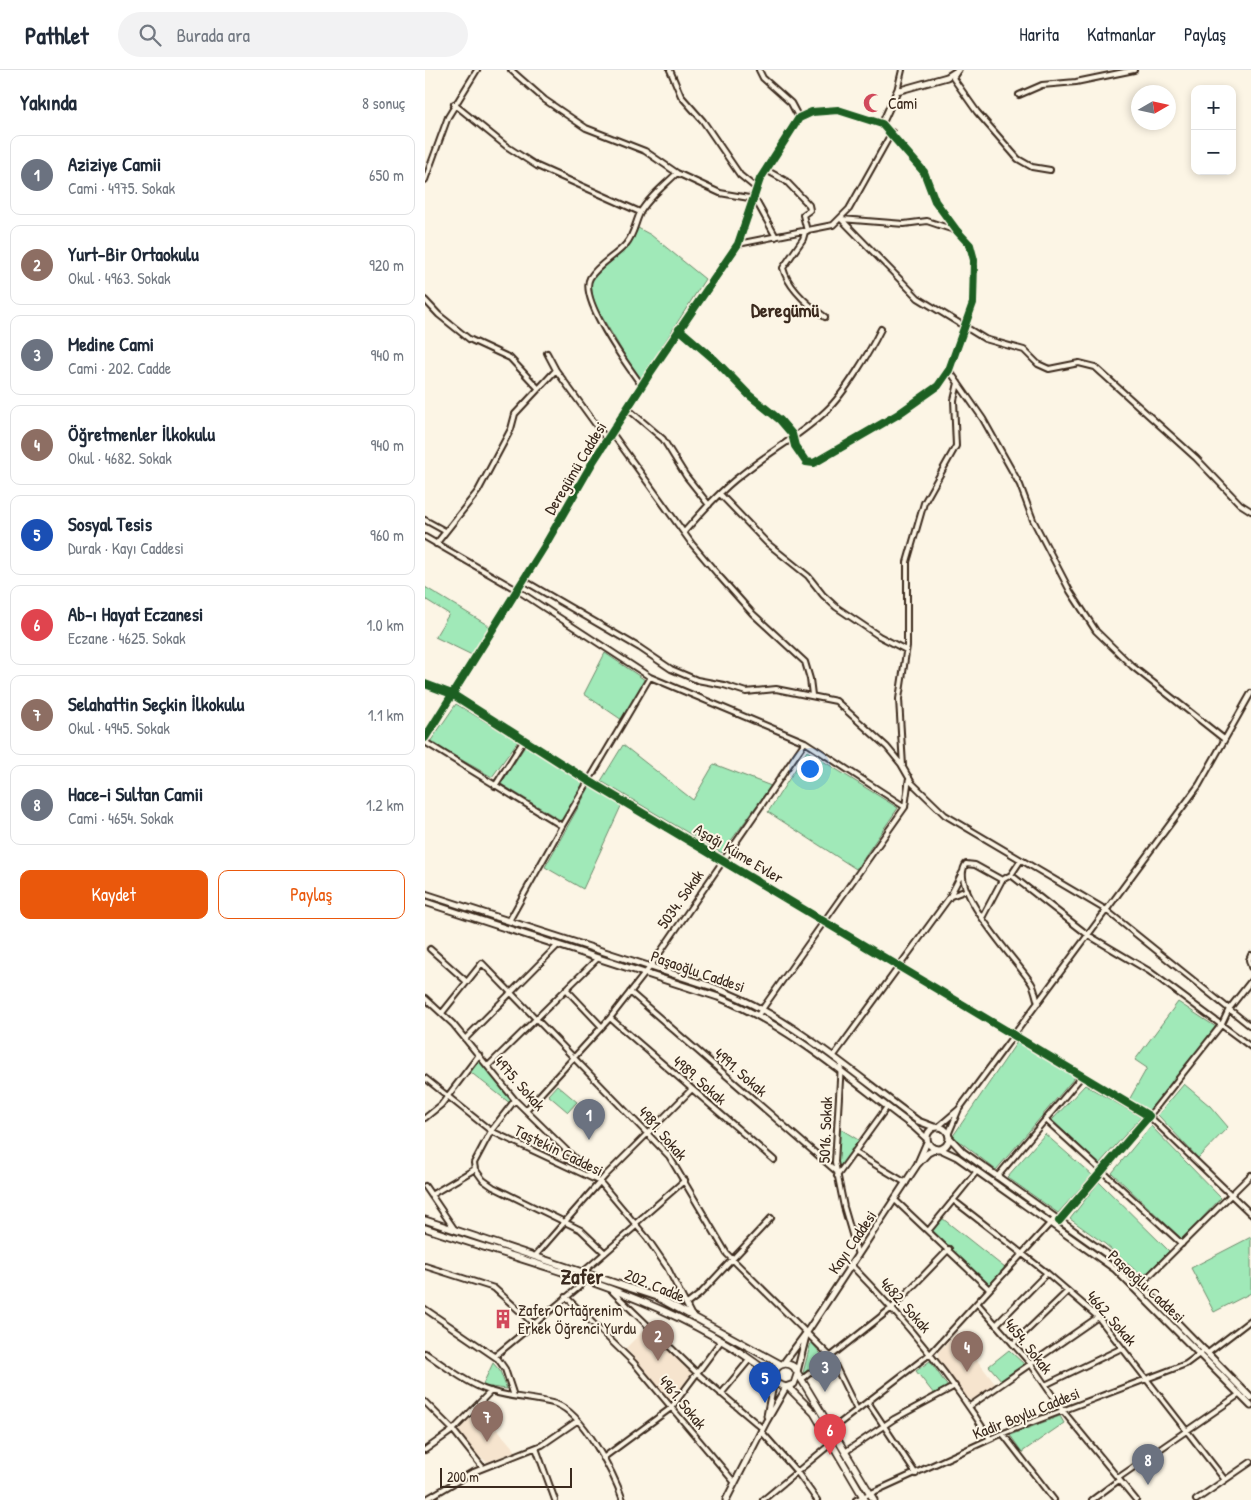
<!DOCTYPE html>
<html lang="tr">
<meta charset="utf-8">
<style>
:root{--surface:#fff;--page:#f2f2f3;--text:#1f2937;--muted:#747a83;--line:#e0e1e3;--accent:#ea580c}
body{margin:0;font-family:"Patrick Hand",sans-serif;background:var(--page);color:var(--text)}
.controls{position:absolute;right:15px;top:15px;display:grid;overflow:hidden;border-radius:10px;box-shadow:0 2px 8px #0003}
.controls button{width:45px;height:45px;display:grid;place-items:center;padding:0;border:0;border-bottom:1px solid var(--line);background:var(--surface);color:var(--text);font:25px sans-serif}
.compass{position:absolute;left:706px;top:15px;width:45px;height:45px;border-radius:50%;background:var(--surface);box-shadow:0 2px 8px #0003;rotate:81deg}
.scale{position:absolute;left:15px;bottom:12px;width:132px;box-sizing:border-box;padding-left:5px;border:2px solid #3b2a1e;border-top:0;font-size:14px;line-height:18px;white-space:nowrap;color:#3b2a1e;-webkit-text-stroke:4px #fcf5e5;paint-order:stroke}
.you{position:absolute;left:384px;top:698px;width:18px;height:18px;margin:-12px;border:4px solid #fff;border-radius:50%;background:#1a73e8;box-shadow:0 0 0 8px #1a73e833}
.badge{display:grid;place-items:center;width:32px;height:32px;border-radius:50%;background:var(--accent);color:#fff;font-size:16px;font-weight:700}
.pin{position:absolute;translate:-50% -41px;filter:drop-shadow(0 1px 2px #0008)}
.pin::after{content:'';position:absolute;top:26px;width:18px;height:15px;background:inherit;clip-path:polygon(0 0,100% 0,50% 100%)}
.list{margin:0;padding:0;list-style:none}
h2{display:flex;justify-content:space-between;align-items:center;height:65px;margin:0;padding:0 20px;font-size:21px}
h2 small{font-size:16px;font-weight:400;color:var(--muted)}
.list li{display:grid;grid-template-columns:32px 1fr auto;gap:15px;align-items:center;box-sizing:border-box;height:80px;margin:0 10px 10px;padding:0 10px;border:1px solid var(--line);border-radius:10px}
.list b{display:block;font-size:19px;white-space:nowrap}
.list p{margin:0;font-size:16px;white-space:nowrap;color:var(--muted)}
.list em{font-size:16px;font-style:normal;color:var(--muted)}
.actions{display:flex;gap:10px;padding:15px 20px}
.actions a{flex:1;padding:11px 0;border:1px solid var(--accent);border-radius:10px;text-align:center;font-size:18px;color:var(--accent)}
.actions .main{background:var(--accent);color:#fff}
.icon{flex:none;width:28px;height:28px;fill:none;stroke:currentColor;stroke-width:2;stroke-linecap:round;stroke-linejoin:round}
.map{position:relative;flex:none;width:826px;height:1430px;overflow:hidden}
header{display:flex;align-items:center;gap:30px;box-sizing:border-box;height:70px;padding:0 25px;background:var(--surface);border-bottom:1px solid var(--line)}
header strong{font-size:24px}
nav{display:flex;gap:28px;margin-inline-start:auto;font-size:18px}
.search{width:350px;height:45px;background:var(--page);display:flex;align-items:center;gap:12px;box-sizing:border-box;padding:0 18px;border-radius:28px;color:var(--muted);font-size:19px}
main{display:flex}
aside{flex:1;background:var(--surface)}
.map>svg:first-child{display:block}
</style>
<header>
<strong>Pathlet</strong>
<div class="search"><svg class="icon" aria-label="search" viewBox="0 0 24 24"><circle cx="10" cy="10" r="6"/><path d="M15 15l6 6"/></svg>Burada ara</div>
<nav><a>Harita</a><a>Katmanlar</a><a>Paylaş</a></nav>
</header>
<main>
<aside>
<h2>Yakında<small>8 sonuç</small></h2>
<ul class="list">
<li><span class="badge" style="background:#6b7280">1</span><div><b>Aziziye Camii</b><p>Cami · 4975. Sokak</p></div><em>650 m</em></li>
<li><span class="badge" style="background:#8d6e63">2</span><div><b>Yurt-Bir Ortaokulu</b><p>Okul · 4963. Sokak</p></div><em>920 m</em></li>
<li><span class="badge" style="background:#6b7280">3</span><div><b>Medine Cami</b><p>Cami · 202. Cadde</p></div><em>940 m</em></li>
<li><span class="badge" style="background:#8d6e63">4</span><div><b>Öğretmenler İlkokulu</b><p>Okul · 4682. Sokak</p></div><em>940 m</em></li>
<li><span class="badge" style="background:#1a4fb4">5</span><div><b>Sosyal Tesis</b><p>Durak · Kayı Caddesi</p></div><em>960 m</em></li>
<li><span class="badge" style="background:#e0444e">6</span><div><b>Ab-ı Hayat Eczanesi</b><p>Eczane · 4625. Sokak</p></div><em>1.0 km</em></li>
<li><span class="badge" style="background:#8d6e63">7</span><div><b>Selahattin Seçkin İlkokulu</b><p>Okul · 4945. Sokak</p></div><em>1.1 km</em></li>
<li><span class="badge" style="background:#6b7280">8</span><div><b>Hace-i Sultan Camii</b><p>Cami · 4654. Sokak</p></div><em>1.2 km</em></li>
</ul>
<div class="actions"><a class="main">Kaydet</a><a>Paylaş</a></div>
</aside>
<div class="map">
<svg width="826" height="1430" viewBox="0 0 826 1430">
<rect width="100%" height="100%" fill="#fcf5e5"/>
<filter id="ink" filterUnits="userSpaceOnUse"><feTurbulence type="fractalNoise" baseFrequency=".02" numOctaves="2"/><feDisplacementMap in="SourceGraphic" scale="10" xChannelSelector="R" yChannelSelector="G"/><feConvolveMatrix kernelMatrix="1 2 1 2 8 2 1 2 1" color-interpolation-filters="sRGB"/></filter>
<g filter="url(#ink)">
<path fill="#f6e4ce" d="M221 1258 267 1303 246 1332 201 1278Z
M531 1263 571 1315 548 1331 540 1326 513 1288V1282Z
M55 1340 90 1380 89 1382 62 1392 51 1384 33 1360 50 1342Z"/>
<path fill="#a0e9b8" stroke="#6e8a6b" d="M213 158 226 165 280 209 215 311 173 240 168 229 166 210 204 175Z
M0 517 64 556 47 585 10 567 24 544 0 529Z
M180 583 220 610 197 650 159 624Z
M31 634 93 671 67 707 5 672Z
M198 675 268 730 289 694 346 716 297 783 176 711Z
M100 676 159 711 137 751 76 714Z
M382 681 473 738 431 799 343 742Z
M165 716 197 734 158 819 120 797Z
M753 932 791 957 723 1042 704 1030 722 998 710 990Z
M592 972 650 1007 571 1100 528 1066Z
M53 989 89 1030 86 1034 44 1001Z
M759 1014 785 1036 803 1057 773 1088 733 1045Z
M132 1015 152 1032 143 1042 123 1025Z
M660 1015 716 1047 674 1094 627 1050Z
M726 1056 796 1128 757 1169 687 1103Z
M414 1058 435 1071 419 1095 413 1098Z
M620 1064 667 1105 633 1143 582 1107Z
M674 1112 744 1181 718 1207 680 1174 645 1149Z
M517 1148 580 1198 564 1216 507 1160Z
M826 1167V1223L789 1242 766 1198Z
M386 1272 401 1290 382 1305 378 1303Z
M584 1280 600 1295 577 1311 564 1296Z
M505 1291 523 1317 509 1324 491 1301Z
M68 1293 75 1301 82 1319 57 1316Z
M635 1346 639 1353 597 1382 585 1365Z"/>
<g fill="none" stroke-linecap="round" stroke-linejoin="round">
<defs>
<path id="minor" d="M86 0 120 30 161 58 220 81 252 103 295 123 330 129 351 167
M245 0 256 26 278 51 315 105 332 119
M334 0 338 8 366 33 374 48
M532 2 528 8 552 42 593 89 607 97 625 100
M472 21 477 0
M594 25 617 15 651 12 709 0
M29 34 81 76 112 96 215 142
M341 100 361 111 384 135 385 140 378 145 382 161
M0 110 23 47 52 0
M416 149 493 228 560 269 599 280 613 294 624 299 654 293 670 297 771 388 815 434 826 441
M416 149 479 154 502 151 532 161
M380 162 378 169 358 198C363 217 383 235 400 247
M313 174 408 155 424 139 467 62
M0 230 14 245 44 269 85 288 113 318
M254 259 290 290 324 325 355 350 367 364 370 376 381 392 389 393 403 385 472 345 513 316 524 300 548 233 549 190 545 175 532 161 510 131 499 102 457 54
M122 283 131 300 182 370
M524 300 558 349 595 415 608 450 645 521 671 561 707 596 799 669
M217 316C204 298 153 229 165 208 173 194 191 186 201 174 209 165 210 153 215 143 223 128 240 115 252 103
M203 339 238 369 261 406 284 435
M187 363 267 474 295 507 328 544 380 592 385 609 387 625
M295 424 342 473 383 506 398 525 411 537 454 566 481 580
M0 450 20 461
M260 461C277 442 295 421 316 405 344 382 375 366 401 341 420 323 444 283 456 259
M0 467 92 520 225 607 380 672 480 737
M11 474 53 421 86 359 90 344 131 300
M98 510 215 578 246 599 272 610 299 615 321 622 351 619 411 631 462 677 476 694 487 713 520 745 681 840 824 955 826 953
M0 614 27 624 164 711 724 1046 634 1151
M0 672 137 756 225 607
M478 696 474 629 482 576V492L499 433 531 376 529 330 533 313
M70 716 99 670
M586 805 663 865 724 901 826 977
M577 810 550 795 541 794C522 818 594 893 607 914 610 920 611 927 613 933
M526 826 542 820
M558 846 577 810 586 805 596 790
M84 851 137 756
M5 879 42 912
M826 885 824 890 826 897
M826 911 804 939 797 954 724 1046 826 1144
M141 919 177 957
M205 922 411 1101
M0 928 28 954 90 1030 171 1109
M17 943 57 893 244 1086 302 1184 406 1287 432 1340
M333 945 480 737 484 707
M185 948 349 1090
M40 969 133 875
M408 987 524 828 537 803
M416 994 410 1092 419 1137 433 1185
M63 996 173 888
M0 1008 66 1061 175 1112 222 1168 242 1197 267 1246
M534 1039 774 715 826 623
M101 1040 185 948 225 897 380 672
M0 1048 16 1035 54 985
M620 1049 757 1174
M513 1057 534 1039 523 1065
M429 1082 481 1113
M50 1099 58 1110 68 1117 156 1160 180 1183
M412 1106 462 1037
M572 1107 657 1006
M0 1116 30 1160
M6 1125 50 1099 49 1093 66 1061 90 1030
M470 1130 564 1219
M528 1130 622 1203 673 1247 800 1410
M211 1153 260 1110
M504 1160 552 1101
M110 1186 180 1106 267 1019
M426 1195C479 1249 525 1305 565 1369
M0 1196 69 1218 109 1254
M158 1202 212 1155
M716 1214 826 1105
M188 1222 272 1303 337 1358
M141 1227 209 1293 310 1413
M552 1233 605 1293 638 1341 711 1430
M262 1234 275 1224 346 1148
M0 1239 73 1289 80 1299 89 1326
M571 1255 622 1203
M588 1274 643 1221
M0 1283C19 1295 38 1311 59 1319 82 1328 107 1327 131 1334 158 1343 189 1404 198 1430
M783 1283 826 1250
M70 1286 154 1217 160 1208
M376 1310 468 1237 524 1179
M620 1315 697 1278
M296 1324 325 1289
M0 1332 28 1360 58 1398
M443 1332 491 1404
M545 1336 673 1247
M407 1359 506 1283 630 1148
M336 1361 372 1402 392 1430
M578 1364 629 1430
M111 1378 130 1430
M0 1380 28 1360 66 1321
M420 1382 469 1349 530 1316
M178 1388 246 1338 296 1271
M693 1408 815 1324
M0 1430 46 1403 117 1375 152 1351
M338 1430 407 1373
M431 1430 576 1364 761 1294 780 1280
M667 1430 694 1410
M771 1430 826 1392"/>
<path id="tertiary" d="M0 668 119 477 169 390 225 303 313 174 335 109 374 48 387 42 413 40 457 54 472 21 522 7 533 0
M0 824 285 916C364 944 427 1003 493 1051L509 1057
M0 832 293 927C366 956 427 1011 489 1057L501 1068
M502 1068a11 11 0 1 1 22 0a11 11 0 1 1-22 0Z
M524 1067 538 1082 694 1193 826 1328
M502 1072 492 1095 503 1083 511 1079
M515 1079 532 1087 690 1199 826 1336
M382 1262 492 1095
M358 1294 382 1262 372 1302
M342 1346 349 1310
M301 1430 341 1352 361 1317"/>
<path id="secondary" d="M0 1150 232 1227 355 1294
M0 1158C118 1198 250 1227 349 1307
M372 1305 369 1314 361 1317 352 1314C343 1301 357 1288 369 1297L449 1430
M363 1317 389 1343 440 1430"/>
</defs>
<use href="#minor" stroke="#3b2a1e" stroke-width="8"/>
<use href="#tertiary" stroke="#3b2a1e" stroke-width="9"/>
<use href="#secondary" stroke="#3b2a1e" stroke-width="9"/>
<use href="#minor" stroke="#fcf5e5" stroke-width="4"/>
<use href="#tertiary" stroke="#fcf5e5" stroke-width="5"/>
<use href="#secondary" stroke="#fcf5e5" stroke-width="5.5"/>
<defs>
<path id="cycleway" d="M0 614 27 624 164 711 724 1046 634 1151
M0 668 119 477 169 390 225 303 313 174 335 109 374 48 387 42 413 40 457 54 499 102 510 131 532 161 545 175 549 190 548 233 524 300 513 316 472 345 389 393 381 392 370 376 367 364 355 350 324 325 290 290 254 259"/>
</defs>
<use href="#cycleway" stroke="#fcf5e5" stroke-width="11"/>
<use href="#cycleway" stroke="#1b5e20" stroke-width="8"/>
</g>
</g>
<defs>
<symbol id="mosque-bare" viewBox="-9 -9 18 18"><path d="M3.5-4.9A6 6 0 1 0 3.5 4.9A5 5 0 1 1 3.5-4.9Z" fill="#d1495b" stroke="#fcf5e5" stroke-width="2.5" paint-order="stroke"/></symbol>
<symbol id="building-bare" viewBox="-9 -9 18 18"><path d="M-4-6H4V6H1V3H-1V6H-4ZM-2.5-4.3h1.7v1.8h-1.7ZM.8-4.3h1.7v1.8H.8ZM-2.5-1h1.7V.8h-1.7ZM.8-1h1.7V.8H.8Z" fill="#d1495b" stroke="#fcf5e5" stroke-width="2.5" paint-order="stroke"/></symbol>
</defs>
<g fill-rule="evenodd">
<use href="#mosque-bare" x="434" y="19" width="28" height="28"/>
<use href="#building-bare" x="64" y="1235" width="28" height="28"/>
</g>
<g text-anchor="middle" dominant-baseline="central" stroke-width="4" stroke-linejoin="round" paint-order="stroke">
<g font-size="16" fill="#3b2a1e" stroke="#fcf5e5" text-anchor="start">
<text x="463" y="33">Cami</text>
<text x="93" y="1240">Zafer Ortağrenim<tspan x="93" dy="18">Erkek Öğrenci Yurdu</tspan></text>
</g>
<g font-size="16" fill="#3b2a1e" stroke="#fcf5e5">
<text transform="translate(150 398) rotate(-59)">Deregümü Caddesi</text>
<text transform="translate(314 783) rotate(31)">Aşağı Küme Evler</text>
<text transform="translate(255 829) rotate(-55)">5034. Sokak</text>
<text transform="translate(273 901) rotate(19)">Paşaoğlu Caddesi</text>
<text transform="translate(316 1002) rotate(41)">4991. Sokak</text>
<text transform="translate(275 1010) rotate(41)">4989. Sokak</text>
<text transform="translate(95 1013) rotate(48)">4975. Sokak</text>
<text transform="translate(400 1060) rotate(-88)">5016. Sokak</text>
<text transform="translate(238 1063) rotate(49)">4981. Sokak</text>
<text transform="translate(134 1080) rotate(26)">Taştekin Caddesi</text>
<text transform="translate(427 1172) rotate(-56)">Kayı Caddesi</text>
<text transform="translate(230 1215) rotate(22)">202. Cadde</text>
<text transform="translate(722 1216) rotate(43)">Paşaoğlu Caddesi</text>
<text transform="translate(481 1235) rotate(48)">4682. Sokak</text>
<text transform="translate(687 1248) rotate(49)">4662. Sokak</text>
<text transform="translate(604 1276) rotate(51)">4654. Sokak</text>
<text transform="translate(258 1332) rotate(50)">4961. Sokak</text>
<text transform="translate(601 1343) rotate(-22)">Kadir Boylu Caddesi</text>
</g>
<g font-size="19" font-weight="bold" fill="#3b2a1e" stroke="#fcf5e5">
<text x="360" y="240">Deregümü</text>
</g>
<g font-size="21" font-weight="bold" fill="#3b2a1e" stroke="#fcf5e5">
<text x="157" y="1206">Zafer</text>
</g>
</g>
</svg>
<div class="controls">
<button>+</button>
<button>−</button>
</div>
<svg class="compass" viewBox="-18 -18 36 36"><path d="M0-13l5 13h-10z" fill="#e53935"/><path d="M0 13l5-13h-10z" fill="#747a83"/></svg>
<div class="scale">200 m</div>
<div class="you"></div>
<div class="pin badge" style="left:164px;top:1070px;background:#6b7280">1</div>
<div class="pin badge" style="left:233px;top:1291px;background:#8d6e63">2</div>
<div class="pin badge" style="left:400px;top:1322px;background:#6b7280">3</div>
<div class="pin badge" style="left:542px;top:1302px;background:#8d6e63">4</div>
<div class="pin badge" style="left:340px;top:1333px;background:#1a4fb4">5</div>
<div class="pin badge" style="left:405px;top:1385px;background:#e0444e">6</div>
<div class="pin badge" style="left:62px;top:1372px;background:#8d6e63">7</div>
<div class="pin badge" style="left:723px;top:1415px;background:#6b7280">8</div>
</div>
</main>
